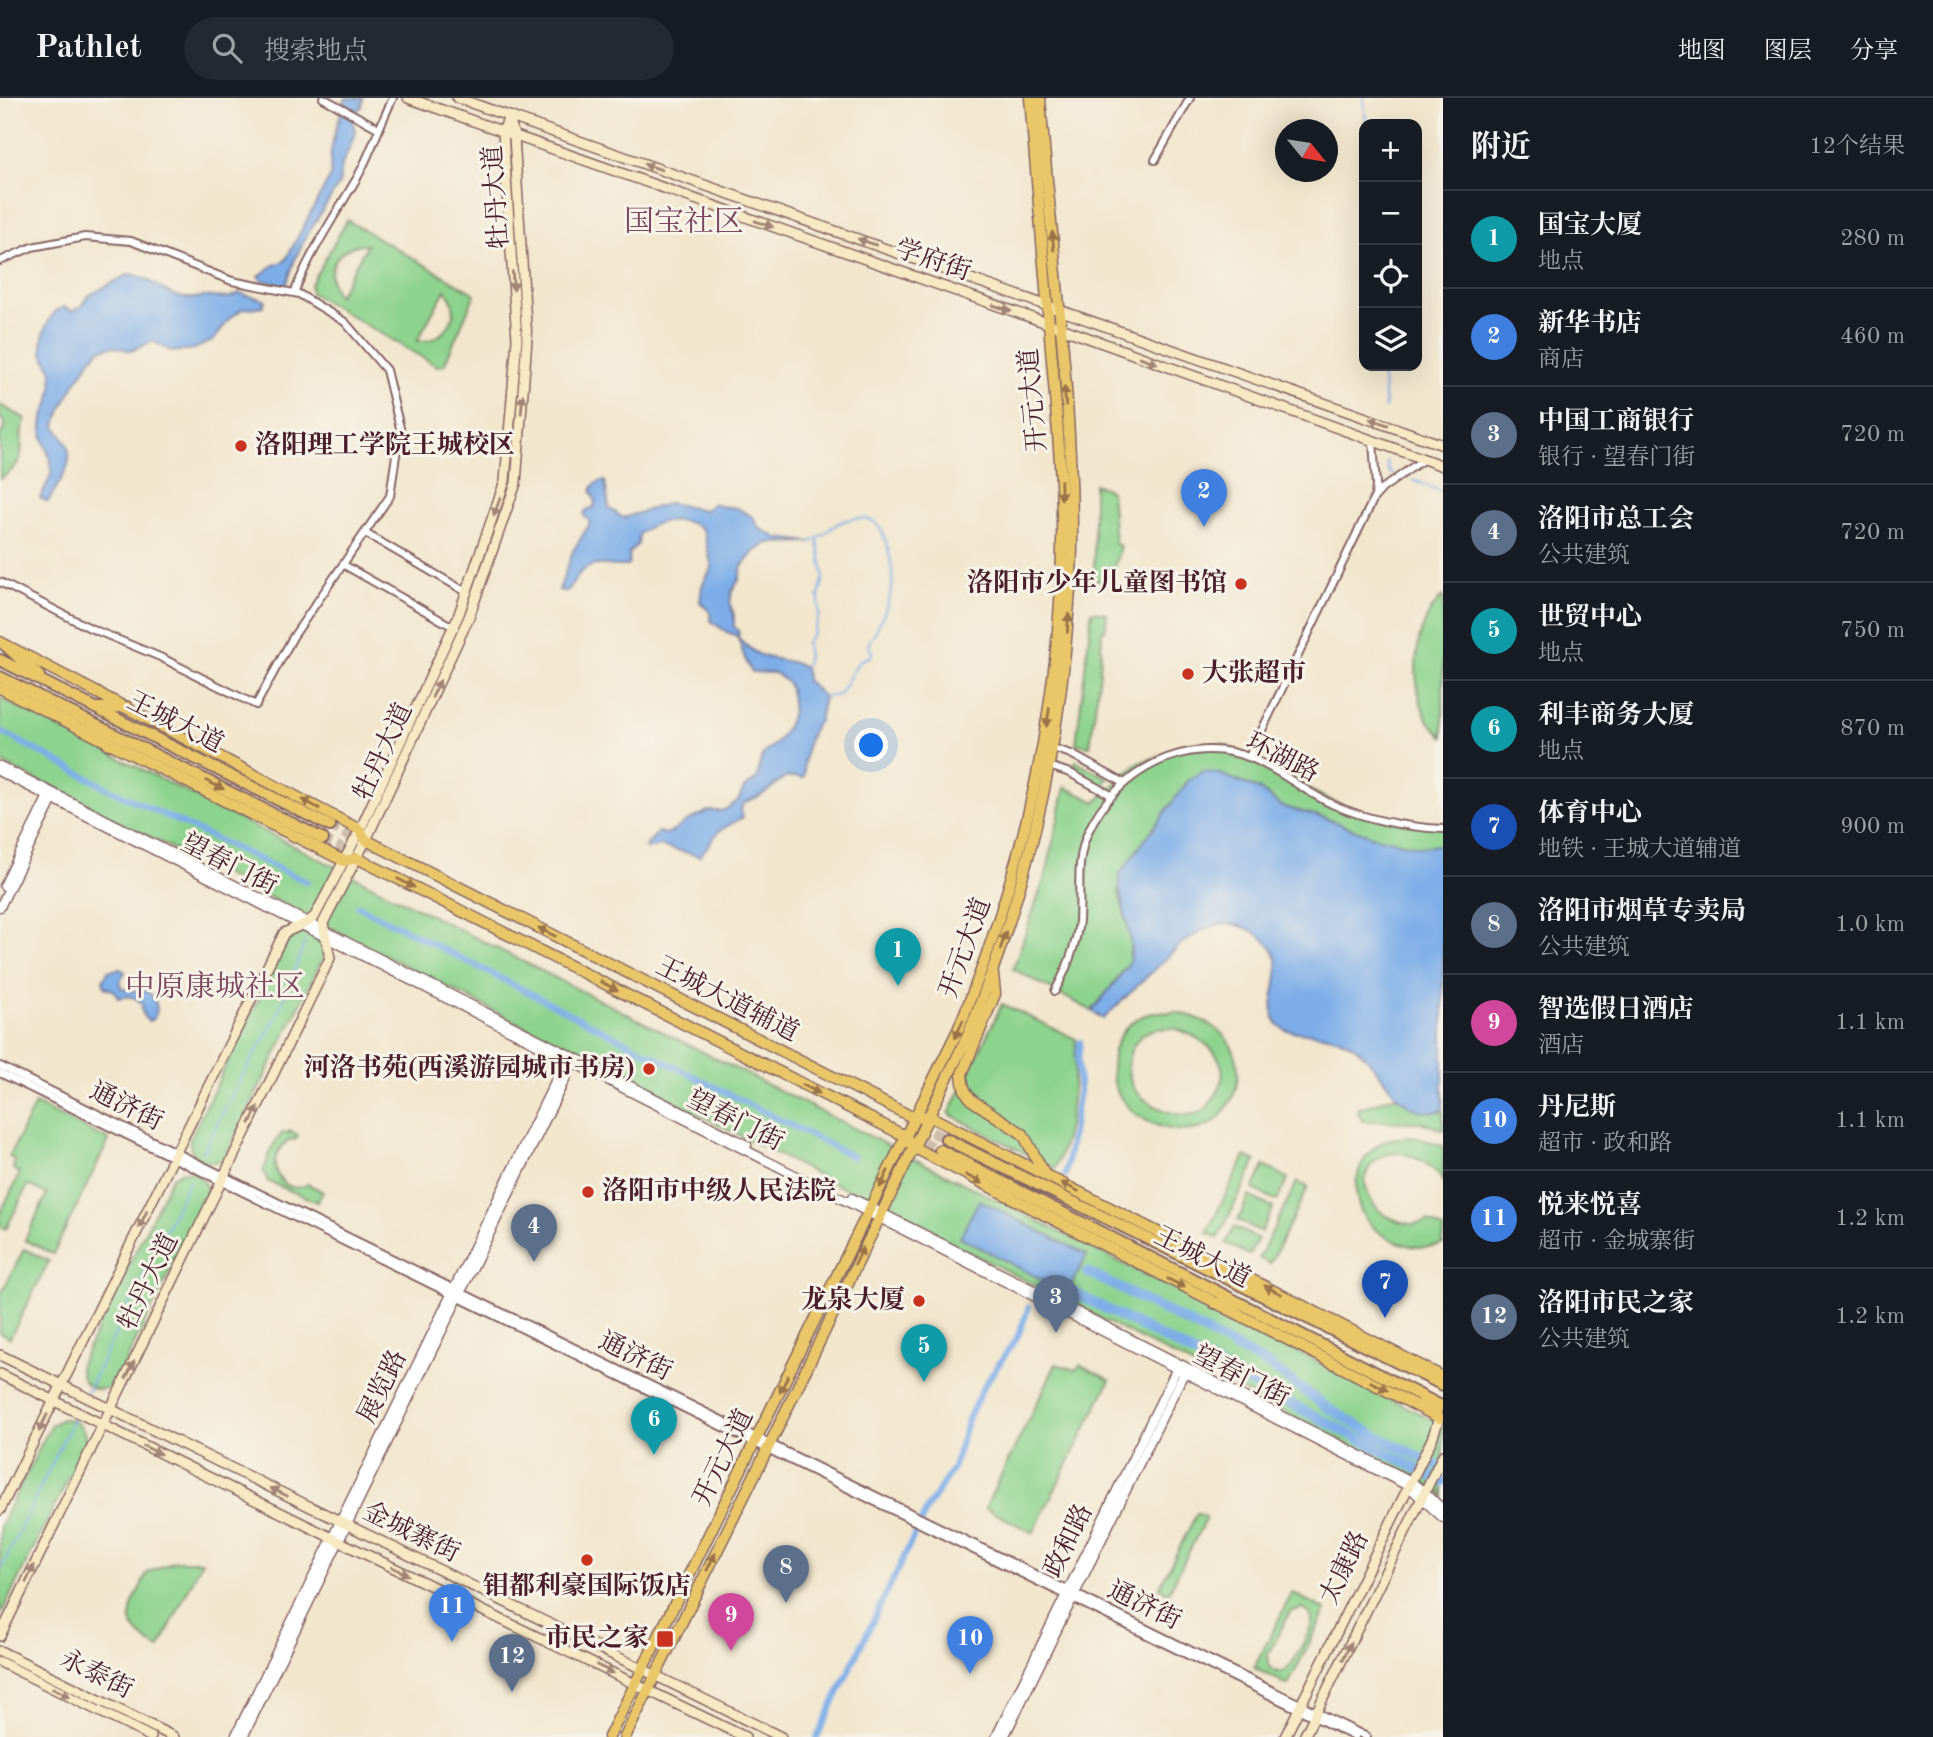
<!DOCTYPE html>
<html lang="zh">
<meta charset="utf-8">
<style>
:root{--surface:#171b24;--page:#242831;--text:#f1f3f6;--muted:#9ea1a6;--line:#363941;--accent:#db2777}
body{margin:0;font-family:"Old Standard TT","Noto Serif SC",serif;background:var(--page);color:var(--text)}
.controls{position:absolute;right:21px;top:21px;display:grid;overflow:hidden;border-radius:14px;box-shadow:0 7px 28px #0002}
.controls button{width:63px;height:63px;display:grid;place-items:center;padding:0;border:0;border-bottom:2px solid var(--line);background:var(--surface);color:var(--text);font:35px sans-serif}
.compass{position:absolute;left:1275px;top:21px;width:63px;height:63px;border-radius:50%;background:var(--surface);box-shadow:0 7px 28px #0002;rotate:120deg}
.you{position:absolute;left:872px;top:648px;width:24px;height:24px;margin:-18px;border:5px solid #fff;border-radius:50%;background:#1a73e8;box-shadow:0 0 0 10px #1a73e833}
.badge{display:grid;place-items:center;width:46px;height:46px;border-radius:50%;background:var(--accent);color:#fff;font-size:23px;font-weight:700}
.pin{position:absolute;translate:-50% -58px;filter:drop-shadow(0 2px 4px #0008)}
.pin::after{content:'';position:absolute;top:37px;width:24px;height:21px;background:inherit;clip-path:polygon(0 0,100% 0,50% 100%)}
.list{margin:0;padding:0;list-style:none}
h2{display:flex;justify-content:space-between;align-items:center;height:91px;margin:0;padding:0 28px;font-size:30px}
h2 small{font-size:23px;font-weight:400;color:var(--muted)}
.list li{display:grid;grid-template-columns:46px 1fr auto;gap:21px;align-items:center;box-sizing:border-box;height:98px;padding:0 28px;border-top:2px solid var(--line)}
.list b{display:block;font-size:26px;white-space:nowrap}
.list p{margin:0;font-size:23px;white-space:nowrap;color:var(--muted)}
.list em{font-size:23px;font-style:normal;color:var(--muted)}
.icon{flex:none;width:38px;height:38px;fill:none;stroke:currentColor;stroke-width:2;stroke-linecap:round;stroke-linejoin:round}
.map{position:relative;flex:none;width:1443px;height:1639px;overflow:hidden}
header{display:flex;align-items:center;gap:42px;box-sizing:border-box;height:98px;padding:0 35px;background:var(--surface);border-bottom:2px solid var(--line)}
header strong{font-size:33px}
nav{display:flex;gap:38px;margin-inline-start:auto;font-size:24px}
.search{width:490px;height:63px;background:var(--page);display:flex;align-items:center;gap:18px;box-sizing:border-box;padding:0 24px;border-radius:38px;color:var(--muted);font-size:26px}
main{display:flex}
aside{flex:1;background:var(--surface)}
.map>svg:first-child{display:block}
</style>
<header>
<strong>Pathlet</strong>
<div class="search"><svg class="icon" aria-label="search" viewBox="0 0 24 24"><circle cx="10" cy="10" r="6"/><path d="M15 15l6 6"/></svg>搜索地点</div>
<nav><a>地图</a><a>图层</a><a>分享</a></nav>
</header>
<main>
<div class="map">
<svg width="1443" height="1639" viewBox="0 0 1443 1639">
<rect width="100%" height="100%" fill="#f7f3e8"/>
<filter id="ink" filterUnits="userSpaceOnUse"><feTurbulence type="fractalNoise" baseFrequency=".0143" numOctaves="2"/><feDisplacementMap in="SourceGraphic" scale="14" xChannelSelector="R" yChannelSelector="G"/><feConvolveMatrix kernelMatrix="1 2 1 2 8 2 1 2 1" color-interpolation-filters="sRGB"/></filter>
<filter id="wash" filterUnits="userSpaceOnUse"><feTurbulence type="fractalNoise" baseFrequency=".00686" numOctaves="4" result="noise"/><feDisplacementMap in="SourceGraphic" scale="28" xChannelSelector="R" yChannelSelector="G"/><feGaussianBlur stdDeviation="1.57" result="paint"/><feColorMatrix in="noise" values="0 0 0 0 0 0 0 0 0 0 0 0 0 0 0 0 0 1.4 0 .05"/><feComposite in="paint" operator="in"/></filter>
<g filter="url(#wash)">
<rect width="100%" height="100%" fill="#f2e6cd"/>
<path fill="#8cd38d" stroke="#6b795c" stroke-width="2" fill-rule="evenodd" d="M347 122 475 196 444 267 437 268 311 195 310 188ZM357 147H367L338 198C323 177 333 154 357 147ZM445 192C466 215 445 245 417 243Z
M0 307 26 321C13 345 36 358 0 381V338L6 327 0 319Z
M1094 386 1111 393 1115 446 1120 448 1111 485 1094 482Z
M1443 498V639C1438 633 1432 628 1428 622 1409 588 1412 525 1443 498Z
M1092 513 1107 515 1105 533H1102L1100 574 1090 648 1076 646Z
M0 600 1443 1327V1398L1436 1391 331 830 0 664Z
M1222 646C1299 682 1353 729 1443 728V747L1420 749 1371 738 1322 719 1283 709 1258 691 1118 791 1131 839 1129 865 1092 913 1013 871 1047 773 1065 689 1096 704 1136 666 1180 651Z
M1076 663 1108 680 1103 689 1072 672Z
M301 834C316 834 324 843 324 858L225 1059C208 1071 188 1061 190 1040L289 840Z
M1002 906 1076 941C1074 986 1073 1028 1055 1071L949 1016Z
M1175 914C1184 916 1193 918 1201 922 1241 939 1249 982 1223 1015 1199 1047 1141 1031 1121 1000 1102 971 1114 926 1148 916 1156 914 1167 915 1175 914ZM1173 930C1211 942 1241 968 1209 1007 1192 1029 1147 1010 1134 990 1122 970 1129 940 1152 932 1158 930 1167 931 1173 930Z
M1396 998C1411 1008 1425 1017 1443 1012V1032L1421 1024 1362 1023 1357 1011Z
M35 1006 109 1042 53 1156 25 1142 47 1096 28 1087 6 1131 0 1128V1116L20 1075 13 1071 15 1062 9 1059Z
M289 1033 298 1037 295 1042 291 1041C287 1044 282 1047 279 1052 266 1073 287 1099 308 1086L323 1094 317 1104 267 1083 266 1076 263 1074 272 1049 283 1034 287 1036Z
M1415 1039 1443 1048V1083C1431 1063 1396 1044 1374 1064 1356 1080 1369 1108 1387 1118 1401 1125 1413 1129 1428 1123L1443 1131V1146C1417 1155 1381 1143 1365 1120 1347 1093 1358 1053 1388 1042 1396 1039 1407 1040 1415 1039Z
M1245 1058 1256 1063 1218 1140 1207 1134Z
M1264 1068 1288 1080 1277 1103 1253 1091Z
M183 1073C198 1073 207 1082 207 1097L115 1286C98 1298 78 1288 80 1266L172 1079Z
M1297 1084 1308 1089 1270 1166 1259 1160Z
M1249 1098 1273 1110 1261 1134 1238 1122Z
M1234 1129 1258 1141 1249 1157 1226 1145Z
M24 1151 49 1163 10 1240 0 1235V1198Z
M1056 1266 1075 1272 1081 1267 1110 1282 1033 1435 985 1410Z
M62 1321C77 1321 86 1330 86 1345L0 1518V1428L51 1327Z
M1197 1415 1206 1420 1168 1495 1159 1490Z
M175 1463H202L159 1551C117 1525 129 1514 147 1475Z
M1292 1495 1326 1512 1288 1587 1254 1570ZM1303 1510 1312 1519C1313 1530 1305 1541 1300 1551 1293 1564 1284 1585 1269 1568L1268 1556 1290 1514Z"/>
<path fill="#7dade8" stroke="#64668a" stroke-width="2" d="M346 0H363L362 9 355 14 353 23 355 34 352 44 342 66 339 86 306 139 295 161 286 188 261 182 259 178 274 167 285 163 331 77C327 51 338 25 346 0Z
M129 176C149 178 160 193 179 199 190 202 201 198 212 199 223 199 229 202 239 195L265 202 263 208 242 211 229 221 214 242 194 251 173 254 153 243 131 253 112 248 99 252C87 264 56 314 56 330 83 359 63 376 48 404L40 400C44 392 49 384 51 375 54 359 40 344 42 328 42 318 48 311 50 302 52 294 53 282 52 275 51 267 45 262 43 255 40 239 48 214 64 209L73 213 82 208 88 198Z
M605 383 609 410 623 420 669 405 705 412 714 405 719 408 737 410 753 419 759 430 778 440 811 444 768 445 753 455 742 468 739 482 732 493 730 506 734 517V529L739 534 738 538 727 534 711 523 710 514 700 504 702 488 712 469 703 432C684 417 656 421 639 436L638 446 629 455V466L627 468C609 469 593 461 579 476 574 482 572 489 566 494L559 492 573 453 589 427V422L584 418 585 413 594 409 595 403 591 393C593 386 597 383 605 383Z
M737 538C764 569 773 555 805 569L806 582 824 599 819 623C808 633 803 662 804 677L803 680C777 675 778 689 760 698 754 701 749 702 743 706L741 713 743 719 719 733 700 758 660 748 647 751 645 749 658 734 665 736 672 734 685 724 708 713H721L726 711 738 703 744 690 757 681C759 673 759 666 762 659 766 651 773 649 778 643 793 622 796 610 788 585L775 575 752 574C744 564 743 551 737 538Z
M1203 673 1220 676 1258 691 1283 709 1322 719 1371 738 1420 749 1443 747V1012C1394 1026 1382 959 1345 943 1328 935 1304 936 1285 932 1259 917 1282 886 1277 862 1272 840 1243 824 1221 826 1208 827 1193 839 1182 845L1103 921 1092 913C1099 904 1127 871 1129 864 1137 837 1116 806 1120 776L1188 683Z
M120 871 125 874 120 884 121 890 133 893H147C155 900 161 911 153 921L149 923 144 919 141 910 143 908C138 898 128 897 118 900L115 893 105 889 103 882 108 873Z
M979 1102 1087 1157 1067 1195 960 1139Z"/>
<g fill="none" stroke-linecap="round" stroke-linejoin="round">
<path stroke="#7dade8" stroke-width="2" d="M1364 0 1366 26
M1382 268 1385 310
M1387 364 1388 373 1394 377
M1413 382 1443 394
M811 444C827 438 833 423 852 421 860 420 871 420 877 426 888 438 894 474 892 489 888 509 880 527 869 544L868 549 872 553 871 558 859 563 839 597 824 599
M805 569 808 558 806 545 813 535 819 517V498L824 478 818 443
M202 1055 240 982 276 920 305 844
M87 1294 190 1081
M0 1473 75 1318"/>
<path stroke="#7dade8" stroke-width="6" d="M0 633 111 692 307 784
M358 808 853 1059
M1065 1077 1079 993 1078 962 1080 944
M817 1639 928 1409 953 1370 968 1321 982 1291 1018 1238 1029 1209"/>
<path stroke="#7dade8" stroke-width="10" d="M1087 1174 1181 1221 1270 1268 1328 1310 1374 1337 1443 1370
M1075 1195 1443 1384"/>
</g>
</g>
<g filter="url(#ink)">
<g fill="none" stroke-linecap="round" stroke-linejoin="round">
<path stroke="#d0bead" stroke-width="10" stroke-dasharray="10 5" stroke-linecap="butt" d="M330 728 372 750
M323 741 355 757
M905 1020 946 1041
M910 1037 940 1052"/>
<defs>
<path id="minor" d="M323 0 378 30
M1155 62 1190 0
M0 163 32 149 85 139 131 143 232 183 299 196 345 224 386 272 400 330 390 398 293 539 256 607 160 559 90 530 0 484
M294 195C311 153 334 119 357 80 371 55 380 26 393 0
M1373 343 1376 387 1375 398
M365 435 468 495
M344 467 455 530
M1050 649 1071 656 1124 685
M1249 659 1374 400 1383 390 1424 361
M1040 665 1070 675 1111 697
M1055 893C1067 871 1076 848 1079 823 1081 792 1075 764 1088 734 1115 674 1187 634 1251 660 1280 672 1305 694 1334 707 1368 722 1406 729 1443 731
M0 968 1367 1639
M0 975 1355 1639"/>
<path id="tertiary" d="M0 668 747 1047
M0 674 1408 1388 1443 1420
M4 788 49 696
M0 809 54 699
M852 1100 1411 1383 1443 1411
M235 1639 567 959
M243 1639 574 963
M996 1639 1178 1268
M1004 1639 1186 1271"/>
<path id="secondary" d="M408 0 1061 230 1443 368
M457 0 1443 347
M0 1257 781 1639
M0 1276 332 1440 745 1639
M0 1412 284 835 308 824 315 818 360 732 459 516 505 383 517 241 503 35 508 20
M0 1538 330 860 323 825 366 742 469 519 516 385 527 241 514 39 509 18
M0 1553 174 1639
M0 1564 151 1639
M1285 1639 1432 1341 1439 1320
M1304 1639 1443 1357"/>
<path id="primary" d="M0 544 360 732 366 742 914 1020 929 1018 1443 1279
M0 590 344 763 357 760 905 1038 913 1049 1438 1319
M993 876 995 896 962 976C963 988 964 994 973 1003L1023 1036 1043 1073
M609 1639 958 932C1021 778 1060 616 1062 449 1063 391 1058 332 1053 274 1046 183 1037 92 1030 0
M625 1639 767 1352 968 937C1024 798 1058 666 1068 517 1070 494 1072 471 1072 448 1073 298 1051 149 1040 0"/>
<path id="trunk" d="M6 548 39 578
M0 562 330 728
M0 579 323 741
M98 610 127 609
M95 632 109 646
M946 1041 1443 1287
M940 1052 1443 1309
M1233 1171 1246 1187
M1215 1205 1237 1206
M1423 1301 1439 1320"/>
</defs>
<use href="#minor" stroke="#856564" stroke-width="10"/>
<use href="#tertiary" stroke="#856564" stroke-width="11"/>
<use href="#secondary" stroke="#856564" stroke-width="12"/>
<use href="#primary" stroke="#856564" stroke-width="13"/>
<use href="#trunk" stroke="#856564" stroke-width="14"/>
<use href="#minor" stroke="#fff" stroke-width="6"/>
<use href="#tertiary" stroke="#fff" stroke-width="8"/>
<use href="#secondary" stroke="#f6e9c3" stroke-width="9"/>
<use href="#primary" stroke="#e9c769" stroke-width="10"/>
<use href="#trunk" stroke="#e9c769" stroke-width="10"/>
</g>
<defs><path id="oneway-solid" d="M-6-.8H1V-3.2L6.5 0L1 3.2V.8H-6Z" transform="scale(1.75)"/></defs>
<g fill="#a08477">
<use href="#oneway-solid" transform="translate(653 69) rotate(-161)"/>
<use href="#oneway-solid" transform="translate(764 126) rotate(19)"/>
<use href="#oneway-solid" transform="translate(867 144) rotate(-161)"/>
<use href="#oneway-solid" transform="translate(513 183) rotate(86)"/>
<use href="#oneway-solid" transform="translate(1002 210) rotate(19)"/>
<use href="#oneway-solid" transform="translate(1148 262) rotate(20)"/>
<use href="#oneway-solid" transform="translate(522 306) rotate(-85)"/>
<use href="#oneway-solid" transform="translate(1379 324) rotate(-161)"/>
<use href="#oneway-solid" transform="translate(497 409) rotate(109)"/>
<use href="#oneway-solid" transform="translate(436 591) rotate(-65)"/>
<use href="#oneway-solid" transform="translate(254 1017) rotate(-64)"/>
<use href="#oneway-solid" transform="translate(143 1121) rotate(116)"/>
<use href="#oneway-solid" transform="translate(130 1272) rotate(-64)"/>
<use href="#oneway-solid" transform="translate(43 1325) rotate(116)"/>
<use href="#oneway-solid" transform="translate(152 1352) rotate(26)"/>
<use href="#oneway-solid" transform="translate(279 1394) rotate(-154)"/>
<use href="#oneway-solid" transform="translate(400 1473) rotate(26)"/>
<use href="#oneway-solid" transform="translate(30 1476) rotate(-64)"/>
<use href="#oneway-solid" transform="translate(1347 1553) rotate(-64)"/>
<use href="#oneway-solid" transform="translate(605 1571) rotate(26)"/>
<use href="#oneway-solid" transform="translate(61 1594) rotate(26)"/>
</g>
<g fill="#9a734a">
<use href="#oneway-solid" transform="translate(1053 143) rotate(-95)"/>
<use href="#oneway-solid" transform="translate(1065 298) rotate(-94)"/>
<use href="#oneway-solid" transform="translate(1061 392) rotate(89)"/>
<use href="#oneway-solid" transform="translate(1068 525) rotate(-86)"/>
<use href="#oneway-solid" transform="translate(1048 619) rotate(99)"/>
<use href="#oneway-solid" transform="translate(215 687) rotate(26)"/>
<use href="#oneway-solid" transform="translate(311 706) rotate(-152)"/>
<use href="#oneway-solid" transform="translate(406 785) rotate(27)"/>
<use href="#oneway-solid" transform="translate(547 834) rotate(-153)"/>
<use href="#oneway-solid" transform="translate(1003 843) rotate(-72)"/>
<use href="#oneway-solid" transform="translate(609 888) rotate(27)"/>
<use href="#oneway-solid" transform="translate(959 931) rotate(114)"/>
<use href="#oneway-solid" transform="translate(811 991) rotate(27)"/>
<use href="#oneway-solid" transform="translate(884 1081) rotate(116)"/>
<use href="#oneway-solid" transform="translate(974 1081) rotate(27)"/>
<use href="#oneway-solid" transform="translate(1070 1089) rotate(-153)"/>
<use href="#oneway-solid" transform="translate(859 1158) rotate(-64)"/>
<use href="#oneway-solid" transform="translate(1176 1185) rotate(27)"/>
<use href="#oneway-solid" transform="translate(1273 1192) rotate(-153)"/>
<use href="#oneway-solid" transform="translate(784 1286) rotate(116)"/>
<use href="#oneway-solid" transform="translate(1379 1288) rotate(27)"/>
<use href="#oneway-solid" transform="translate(711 1464) rotate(-64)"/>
</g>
</g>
<g fill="#c8321e" stroke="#f7f3e8" stroke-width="2.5">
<circle cx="241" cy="348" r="7"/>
<circle cx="1241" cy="486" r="7"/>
<circle cx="1188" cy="576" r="7"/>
<circle cx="649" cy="971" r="7"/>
<circle cx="588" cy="1094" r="7"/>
<circle cx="919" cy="1203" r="7"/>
<circle cx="587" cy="1462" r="7"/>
<rect x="656" y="1532" width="18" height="18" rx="3.5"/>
</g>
<g text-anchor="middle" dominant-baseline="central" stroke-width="6" stroke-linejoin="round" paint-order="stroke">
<g font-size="26" fill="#4a1f2b" stroke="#f7f3e8">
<text transform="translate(497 99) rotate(-94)">牡丹大道</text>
<text transform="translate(933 163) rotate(19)">学府街</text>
<text transform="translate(1034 302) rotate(-95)">开元大道</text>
<text transform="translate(175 625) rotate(27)">王城大道</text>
<text transform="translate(384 654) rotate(-65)">牡丹大道</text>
<text transform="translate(1282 660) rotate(27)">环湖路</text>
<text transform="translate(229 767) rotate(27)">望春门街</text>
<text transform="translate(966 850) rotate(-70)">开元大道</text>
<text transform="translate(727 902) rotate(27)">王城大道辅道</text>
<text transform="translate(126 1009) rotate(26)">通济街</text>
<text transform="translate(735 1023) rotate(27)">望春门街</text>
<text transform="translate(1202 1160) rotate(27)">王城大道</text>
<text transform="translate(149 1184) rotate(-64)">牡丹大道</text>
<text transform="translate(635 1259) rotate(26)">通济街</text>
<text transform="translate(1241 1279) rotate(27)">望春门街</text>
<text transform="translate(383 1289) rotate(-64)">展览路</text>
<text transform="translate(724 1360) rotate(-64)">开元大道</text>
<text transform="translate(411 1435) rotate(26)">金城寨街</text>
<text transform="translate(1069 1443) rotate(-64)">政和路</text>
<text transform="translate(1345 1470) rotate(-64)">太康路</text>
<text transform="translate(1144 1508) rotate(26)">通济街</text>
<text transform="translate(96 1577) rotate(26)">永泰街</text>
</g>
<g font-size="26" font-weight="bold" fill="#4a1f2b" stroke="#f7f3e8" text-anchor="end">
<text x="255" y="348" text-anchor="start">洛阳理工学院王城校区</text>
<text x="1227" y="486">洛阳市少年儿童图书馆</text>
<text x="1202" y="576" text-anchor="start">大张超市</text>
<text x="635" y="971">河洛书苑(西溪游园城市书房)</text>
<text x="602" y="1094" text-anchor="start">洛阳市中级人民法院</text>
<text x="905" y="1203">龙泉大厦</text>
<text x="587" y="1489" text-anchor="middle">钼都利豪国际饭店</text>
<text x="649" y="1541">市民之家</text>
</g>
<g font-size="30" fill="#7a475e" stroke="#f7f3e8">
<text x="684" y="125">国宝社区</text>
<text x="215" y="890">中原康城社区</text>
</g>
</g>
</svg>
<div class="controls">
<button>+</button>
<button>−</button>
<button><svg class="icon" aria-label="locate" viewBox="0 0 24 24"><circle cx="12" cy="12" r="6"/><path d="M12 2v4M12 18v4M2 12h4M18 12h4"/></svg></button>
<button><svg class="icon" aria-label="layers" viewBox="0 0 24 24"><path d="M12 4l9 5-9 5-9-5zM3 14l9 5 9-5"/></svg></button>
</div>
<svg class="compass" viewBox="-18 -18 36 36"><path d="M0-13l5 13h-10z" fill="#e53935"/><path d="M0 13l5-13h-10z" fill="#9ea1a6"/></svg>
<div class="you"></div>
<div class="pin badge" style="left:898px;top:888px;background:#0f9aa8">1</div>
<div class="pin badge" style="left:1204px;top:429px;background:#3f7fe0">2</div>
<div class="pin badge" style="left:1056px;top:1235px;background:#5c6f8a">3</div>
<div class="pin badge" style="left:534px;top:1164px;background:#5c6f8a">4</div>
<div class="pin badge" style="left:924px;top:1284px;background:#0f9aa8">5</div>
<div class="pin badge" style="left:654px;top:1357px;background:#0f9aa8">6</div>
<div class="pin badge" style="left:1385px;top:1220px;background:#1a4fb4">7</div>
<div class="pin badge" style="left:786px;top:1505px;background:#5c6f8a">8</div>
<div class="pin badge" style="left:731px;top:1553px;background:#d1479c">9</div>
<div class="pin badge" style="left:970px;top:1576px;background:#3f7fe0">10</div>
<div class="pin badge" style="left:452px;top:1544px;background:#3f7fe0">11</div>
<div class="pin badge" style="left:512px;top:1594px;background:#5c6f8a">12</div>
</div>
<aside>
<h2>附近<small>12个结果</small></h2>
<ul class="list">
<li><span class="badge" style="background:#0f9aa8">1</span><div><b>国宝大厦</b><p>地点</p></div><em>280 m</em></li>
<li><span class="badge" style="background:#3f7fe0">2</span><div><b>新华书店</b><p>商店</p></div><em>460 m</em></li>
<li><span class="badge" style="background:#5c6f8a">3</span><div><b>中国工商银行</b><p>银行 · 望春门街</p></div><em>720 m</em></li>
<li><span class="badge" style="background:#5c6f8a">4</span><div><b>洛阳市总工会</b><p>公共建筑</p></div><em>720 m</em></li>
<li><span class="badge" style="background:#0f9aa8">5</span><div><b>世贸中心</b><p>地点</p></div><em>750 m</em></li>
<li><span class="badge" style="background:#0f9aa8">6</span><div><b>利丰商务大厦</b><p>地点</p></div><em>870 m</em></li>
<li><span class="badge" style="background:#1a4fb4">7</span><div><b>体育中心</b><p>地铁 · 王城大道辅道</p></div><em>900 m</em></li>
<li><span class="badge" style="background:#5c6f8a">8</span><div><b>洛阳市烟草专卖局</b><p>公共建筑</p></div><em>1.0 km</em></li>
<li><span class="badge" style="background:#d1479c">9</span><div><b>智选假日酒店</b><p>酒店</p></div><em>1.1 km</em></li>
<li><span class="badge" style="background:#3f7fe0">10</span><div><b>丹尼斯</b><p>超市 · 政和路</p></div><em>1.1 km</em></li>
<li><span class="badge" style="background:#3f7fe0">11</span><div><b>悦来悦喜</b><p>超市 · 金城寨街</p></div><em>1.2 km</em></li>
<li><span class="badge" style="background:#5c6f8a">12</span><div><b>洛阳市民之家</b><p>公共建筑</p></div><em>1.2 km</em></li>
</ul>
</aside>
</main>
